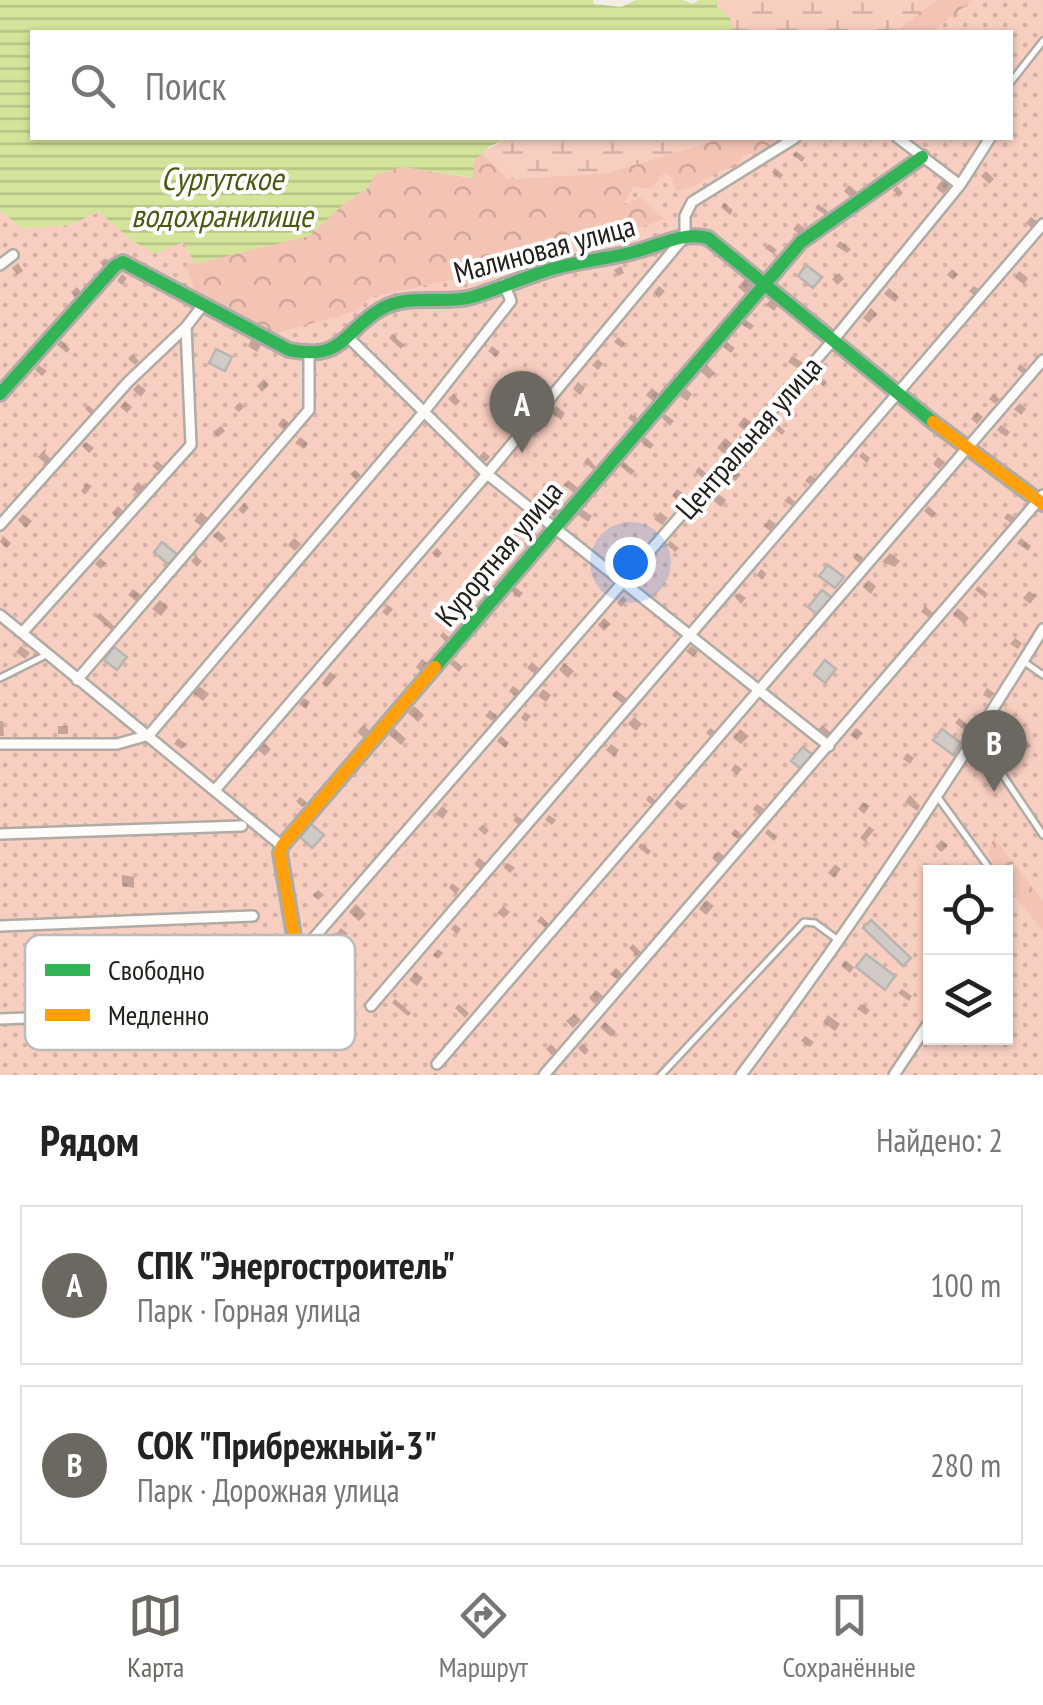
<!DOCTYPE html>
<html lang="ru">
<meta charset="utf-8">
<style>
:root{--surface:#fff;--page:#f2f2f2;--text:#222;--muted:#767676;--line:#e0e0e0;--accent:#6b6862}
body{margin:0;font-family:"PT Sans Narrow",sans-serif;background:var(--page);color:var(--text)}
.controls{position:absolute;right:30px;bottom:30px;display:grid;overflow:hidden;border-radius:0px;box-shadow:0 2px 8px #0004}
.controls button{width:90px;height:90px;display:grid;place-items:center;padding:0;border:0;border-bottom:2px solid var(--line);background:var(--surface);color:var(--text);font:50px sans-serif}
.you{position:absolute;left:630px;top:562px;width:35px;height:35px;margin:-25px;border:8px solid #fff;border-radius:50%;background:#1a73e8;box-shadow:0 0 0 15px #1a73e833}
.badge{display:grid;place-items:center;width:65px;height:65px;border-radius:50%;background:var(--accent);color:#fff;font-size:32px;font-weight:700}
.pin{position:absolute;translate:-50% -82px;filter:drop-shadow(0 2px 5px #0008)}
.pin::after{content:'';position:absolute;top:52px;width:35px;height:30px;background:inherit;clip-path:polygon(0 0,100% 0,50% 100%)}
.list{margin:0;padding:0;list-style:none}
h2{display:flex;justify-content:space-between;align-items:center;height:130px;margin:0;padding:0 40px;font-size:42px}
h2 small{font-size:32px;font-weight:400;color:var(--muted)}
.list li{display:grid;grid-template-columns:65px 1fr auto;gap:30px;align-items:center;box-sizing:border-box;height:160px;margin:0 20px 20px;padding:0 20px;border:2px solid var(--line);border-radius:0px}
.list b{display:block;font-size:38px;white-space:nowrap}
.list p{margin:0;font-size:32px;white-space:nowrap;color:var(--muted)}
.list em{font-size:32px;font-style:normal;color:var(--muted)}
.icon{flex:none;width:55px;height:55px;fill:none;stroke:currentColor;stroke-width:2;stroke-linecap:round;stroke-linejoin:round}
.map{position:relative;flex:none;width:1043px;height:1075px;overflow:hidden}
.search{position:absolute;background:var(--surface);box-shadow:0 2px 8px #0004;left:30px;right:30px;top:30px;height:110px;display:flex;align-items:center;gap:25px;box-sizing:border-box;padding:0 35px;border-radius:0px;color:var(--muted);font-size:38px}
.sheet{height:490px;background:var(--surface)}
nav{display:flex;justify-content:space-around;align-items:center;box-sizing:border-box;height:140px;border-top:2px solid var(--line);background:var(--surface);font-size:28px;color:var(--muted)}
nav a{display:grid;justify-items:center;gap:5px}
nav .on{color:var(--accent)}
.map>svg:first-child{display:block}
</style>
<div class="map">
<svg width="1043" height="1075" viewBox="0 0 1043 1075">
<defs>
<pattern id="green-dots" width="8" height="8" patternUnits="userSpaceOnUse" patternTransform="scale(2.5)"><rect width="8" height="8" fill="#f8cec0"/><path d="M2 2h.1M6 6h.1" fill="none" stroke="#d4b1a4" stroke-width="1.8" stroke-linecap="round"/></pattern>
<pattern id="forest-crowns" width="20" height="18" patternUnits="userSpaceOnUse" patternTransform="scale(2.5)"><rect width="20" height="18" fill="#f3c3b4"/><path d="M2 6a3 3 0 1 1 6 0M12 15a3 3 0 1 1 6 0" fill="none" stroke="#d0a79a"/></pattern>
<pattern id="wetland-marsh" width="20" height="14" patternUnits="userSpaceOnUse" patternTransform="scale(2.5)"><rect width="20" height="14" fill="#f8cec0"/><path d="M1 5h8M5 5V1M11 12h8M15 12V8" fill="none" stroke="#d4b1a4"/></pattern>
<pattern id="water-rules" width="6" height="5" patternUnits="userSpaceOnUse" patternTransform="scale(2.5)"><rect width="6" height="5" fill="#d4e49b"/><path d="M0 2.5h6" fill="none" stroke="#b6c385"/></pattern>
</defs>
<rect width="100%" height="100%" fill="#f2ede6"/>
<path fill="url(#green-dots)" fill-rule="evenodd" d="M936 0H1043V1075H0V210L21 228 70 225 99 212 131 240 183 242 473 178 482 153 509 179 711 142V138H1010V32H872ZM930 872H1006V1038H930Z"/>
<path fill="url(#forest-crowns)" d="M936 0H973L932 32H872L899 29Z
M711 138H788L766 151 743 155 735 167C709 171 702 188 675 191L672 177 664 173 651 188 633 187 623 205 640 197 664 219 580 249 569 242 539 257 495 271 481 260 469 261V276L371 297 356 311 276 333 197 297 186 265 309 236 347 201 367 189 375 174 403 167 472 178 473 161 482 153 509 179 604 174 711 142Z
M994 838 1043 901V931L1007 886 1006 872H999L987 853Z"/>
<path fill="url(#wetland-marsh)" d="M717 0H936L899 29 872 32H732L730 19 717 6Z
M507 138H711V142L604 174 508 179 482 153Z"/>
<path fill="url(#water-rules)" d="M0 0H593L594 4 621 7 636 0H683L693 4 699 0H717V7L731 19 732 32H32V138H507L489 147 474 161 473 178 403 167 376 174 367 189 347 201 309 236 195 264 183 242 155 254 131 240 99 212 70 225 21 228 0 210Z"/>
<path fill="#0003" d="M796 151 805 158 802 162 793 155Z
M775 168 783 175 780 179 772 172Z
M986 171 994 179 989 184 981 176Z
M942 180 950 186 943 194 936 188Z
M849 185 857 192 851 198 844 191Z
M897 186 903 193 899 197 893 190Z
M724 203 733 210 730 215 721 207Z
M818 204 828 211 825 215 815 208Z
M1031 217 1038 222 1033 229 1026 223Z
M798 223 805 229 800 235 793 229Z
M840 241 851 249 847 253 836 246Z
M769 244 777 250 773 254 765 248Z
M106 258 110 264 104 268 100 262Z
M18 263 23 271 17 275 12 268Z
M621 266 624 273 618 276 614 270Z
M952 269 958 274 953 280 947 275Z
M1019 271 1028 278 1024 284 1015 278Z
M839 273 844 279 837 285 832 279Z
M122 274 127 278 122 285 117 281Z
M745 279 753 286 746 294 738 287Z
M659 286 665 291 659 298 654 292Z
M974 286 980 290 975 296 969 291Z
M77 287 81 292 75 297 71 292Z
M889 288 899 297 895 302 884 294Z
M770 300 778 306 774 311 766 305Z
M871 308 877 314 869 323 863 318Z
M745 319 754 326 750 330 742 324Z
M392 334 404 345 401 349 389 338Z
M618 337 625 343 622 348 614 342Z
M61 340 70 349 67 353 57 345Z
M251 340 261 345 257 352 248 346Z
M727 342 735 348 731 353 723 347Z
M492 346 500 352 496 357 488 351Z
M132 354 139 361 135 365 128 359Z
M792 356 803 363 799 369 788 362Z
M598 359 603 364 598 370 592 365Z
M706 364 715 373 709 379 700 371Z
M1020 364 1027 370 1024 374 1017 369Z
M39 365 47 371 42 376 35 370Z
M816 373 827 382 823 386 813 377Z
M264 379 269 385 262 392 257 386Z
M578 382 585 388 580 395 573 389Z
M138 384 146 390 141 397 133 390Z
M652 388 661 396 655 403 646 395Z
M686 389 692 394 687 401 680 396Z
M453 394 460 401 456 406 448 399Z
M993 394 1000 399 995 404 989 399Z
M125 401 132 407 127 413 120 407Z
M240 402 244 407 239 412 234 408Z
M1020 403 1026 409 1021 415 1014 409Z
M88 405 95 411 92 415 85 409Z
M526 405 532 409 526 415 521 411Z
M556 406 565 413 561 420 551 412Z
M977 412 983 417 977 424 971 419Z
M631 414 640 420 636 425 628 418Z
M665 414 674 421 670 426 662 418Z
M744 417 752 423 745 431 738 425Z
M283 418 289 423 284 430 278 425Z
M774 421 785 431 782 435 770 425Z
M1001 425 1010 432 1006 437 997 430Z
M221 426 225 431 218 437 213 432Z
M300 437 308 443 304 449 295 443Z
M645 437 654 445 650 449 641 442Z
M725 438 734 445 726 455 717 448Z
M86 442 94 448 89 453 82 446Z
M46 448 45 453 51 459 46 464 38 457Z
M484 451 490 457 485 462 479 457Z
M863 452 870 458 867 463 859 456Z
M588 457 597 469 595 471 584 462Z
M938 457 945 462 939 469 933 464Z
M157 461 163 466 158 471 152 466Z
M623 462 635 471 631 475 620 466Z
M699 467 707 474 703 478 695 472Z
M355 470 361 475 356 480 350 474Z
M735 470 741 475 735 481 729 476Z
M810 475 816 479 811 485 805 481Z
M568 480 578 488 574 493 564 485Z
M138 482 145 488 139 495 132 489Z
M87 483 92 486 85 495 81 491Z
M677 489 687 496 681 503 672 496Z
M715 491 726 500 721 507 709 497Z
M789 496 798 505 796 508 784 501Z
M244 503 249 508 243 514 238 510Z
M118 506 124 512 118 518 112 513Z
M928 506 936 513 932 518 924 511Z
M554 507 559 512 554 517 549 512Z
M580 508 592 516 588 522 577 514Z
M201 512 208 518 201 526 194 521Z
M660 512 668 518 662 525 654 519Z
M1008 513 1015 518 1011 523 1004 518Z
M23 514 32 521 26 528 18 520Z
M769 519 776 524 770 531 764 526Z
M218 531 226 538 221 543 213 536Z
M3 536 11 543 7 548 0 542Z
M294 538 301 544 295 551 288 545Z
M1021 538 1031 546 1028 551 1017 543Z
M670 541 679 548 675 552 667 545Z
M437 548 442 553 438 558 432 553Z
M857 553 866 560 862 565 853 558Z
M890 553 900 561 895 567 882 562Z
M196 556 202 561 197 567 191 561Z
M100 558 106 563 101 569 95 564Z
M761 569 767 574 762 580 757 575Z
M868 580 876 586 871 594 863 587Z
M486 583 491 588 485 596 479 591Z
M978 586 988 594 985 598 975 590Z
M515 587 523 593 519 598 511 591Z
M133 589 141 595 136 601 128 595Z
M1029 591 1036 596 1030 604 1023 598Z
M739 593 746 598 741 604 735 597Z
M623 596 627 600 621 607 617 603Z
M160 600 168 607 161 616 152 609Z
M388 605 393 609 387 616 382 612Z
M459 605 471 613 465 621 454 612Z
M925 606 933 613 929 618 921 612Z
M958 608 969 618 964 624 953 614Z
M100 613 114 626 111 630 96 617Z
M604 618 611 624 604 631 598 625Z
M443 632 450 638 446 642 440 636Z
M1015 638 1022 643 1018 649 1010 644Z
M21 646 30 653 25 659 16 652Z
M691 646 698 651 693 657 686 651Z
M422 659 429 664 422 673 416 667Z
M454 660 463 667 459 672 450 664Z
M532 662 539 668 535 674 527 668Z
M564 663 574 671 568 678 559 670Z
M330 672 336 677 327 687 322 683Z
M199 686 209 694 203 701 193 693Z
M513 686 520 691 515 696 509 691Z
M987 688 994 693 990 699 983 695Z
M543 689 551 695 546 702 538 696Z
M616 690 627 699 623 704 612 695Z
M304 698 310 702 306 709 299 704Z
M414 706 424 715 418 722 408 713Z
M490 710 498 717 494 722 485 716Z
M525 712 531 716 526 722 521 718Z
M634 717 642 724 636 731 628 724Z
M959 718 971 727 967 732 955 723Z
M0 721H3L4 736H0Z
M363 725 370 731 364 738 357 732Z
M822 725 832 734 828 739 818 730Z
M58 726H68V734H58Z
M394 728 406 739 401 745 388 734Z
M710 728 716 732 712 738 706 733Z
M856 728 863 733 857 740 850 735Z
M740 729 749 736 741 744 733 738Z
M501 736 509 743 505 748 497 741Z
M178 738 186 744 182 749 174 744Z
M1025 739 1031 746 1024 751 1018 744Z
M264 743 271 749 265 756 258 750Z
M611 744 619 750 614 757 606 750Z
M907 753 914 758 910 764 903 759Z
M735 764 742 769 737 775 731 770Z
M649 795 657 802 653 806 646 800Z
M910 795 920 806 917 811 905 802Z
M300 797 307 802 302 807 296 801Z
M677 800 685 806 681 810 674 804Z
M863 802 870 806 864 814 858 809Z
M757 804 764 809 759 815 753 809Z
M442 806 448 811 443 819 436 814Z
M549 815 556 820 552 825 545 820Z
M517 816 524 821 520 826 513 820Z
M482 825 489 830 485 835 478 829Z
M869 826 874 830 866 840 871 846 860 838Z
M735 829 742 835 738 839 731 834Z
M768 829 777 837 774 841 765 833Z
M942 840 948 846 941 852 935 846Z
M641 843 651 851 648 855 638 847Z
M718 851 725 857 719 864 712 858Z
M479 858 487 864 482 871 474 864Z
M508 863 515 868 510 873 504 868Z
M835 864 841 869 834 878 828 873Z
M122 875 134 877V888L122 886Z
M452 883 460 889 456 894 449 888Z
M318 890 324 895 318 900 313 895Z
M706 900 714 906 706 915 699 909Z
M356 904 366 914 359 921 349 912Z
M503 906 510 912 504 918 497 913Z
M541 916 549 924 546 928 537 921Z
M455 924 461 929 457 934 451 929Z
M341 928 348 934 342 940 336 934Z
M633 944 641 952 637 956 629 948Z
M438 949 443 953 438 959 433 955Z
M845 960 854 967 850 973 841 966Z
M616 968 623 975 618 980 610 974Z
M416 972 423 978 417 986 409 980Z
M902 989 912 996 909 1001 898 993Z
M596 990 603 996 595 1004 589 998Z
M395 999 411 1013 408 1016 392 1003Z
M459 1004 469 1013 465 1018 455 1008Z
M861 1004 870 1010 866 1015 857 1009Z
M574 1014 581 1020 573 1028 566 1021Z
M828 1015 840 1024 835 1031 823 1022Z
M605 1022 616 1032 611 1037 600 1027Z
M805 1036 814 1042 810 1047 801 1041Z
M551 1044 557 1050 552 1055 546 1049Z
M582 1044 589 1050 585 1055 578 1048Z"/>
<path fill="#d0cbc6" stroke="#bab5b0" stroke-width="2.5" d="M806 265 822 277 813 288 798 276Z
M216 349 232 357 225 371 209 363Z
M162 542 179 556 170 566 154 552Z
M828 565 844 577 835 588 819 576Z
M822 590 834 599 820 617 808 607Z
M114 647 127 657 117 670 104 660Z
M825 660 836 669 825 683 814 674Z
M942 729 961 743 953 755 933 740Z
M803 747 814 756 802 770 791 761Z
M311 824 324 835 312 848 300 837Z
M871 920 911 958 903 966 863 928Z
M866 954 895 976 885 990 856 967Z"/>
<g fill="none" stroke-linecap="round" stroke-linejoin="round">
<defs>
<path id="lane" d="M1010 83 1043 41
M1023 661 1043 675
M0 678 46 655
M975 740 986 750 1043 835
M937 796 992 872
M661 1075 804 922 815 923 838 940"/>
<path id="street" d="M898 138 960 185
M0 265 13 255
M349 338 487 474 829 746
M0 525 128 382 186 327 203 305
M0 615 282 846
M22 633 191 445 186 327
M77 680 309 410V354
M0 744H117L149 735 424 412 511 301 504 284
M215 790 487 474 685 236V216L692 202 795 138
M0 834 242 826
M0 926 253 916
M298 956 835 338 960 185 990 138
M371 1006 1043 224
M0 1019 213 1011
M437 1064 1043 360
M544 1075 1043 495
M741 1075C849 931 949 782 1043 629
M894 1075 930 1021"/>
<path id="fast" d="M0 394 115 266 123 262 289 350C345 361 343 331 381 309 408 293 443 305 472 297 499 289 525 277 552 269 579 261 607 259 634 252 658 246 684 231 708 238L933 422
M435 667 801 242 922 157"/>
<path id="slow" d="M933 422 1043 504
M305 1001 280 853 282 846 435 667"/>
</defs>
<use href="#lane" stroke="#afaca6" stroke-width="10"/>
<use href="#street" stroke="#afaca6" stroke-width="14"/>
<use href="#fast" stroke="#afaca6" stroke-width="18"/>
<use href="#slow" stroke="#afaca6" stroke-width="18"/>
<use href="#lane" stroke="#fdfcfb" stroke-width="5"/>
<use href="#street" stroke="#fdfcfb" stroke-width="9"/>
<use href="#fast" stroke="#30b455" stroke-width="12"/>
<use href="#slow" stroke="#ff9f0a" stroke-width="12"/>
</g>
<g text-anchor="middle" dominant-baseline="central" stroke-width="8" stroke-linejoin="round" paint-order="stroke">
<g font-size="30" fill="#23201b" stroke="#fff">
<text transform="translate(544 248) rotate(-15)">Малиновая улица</text>
<text transform="translate(748 437) rotate(-49)">Центральная улица</text>
<text transform="translate(498 553) rotate(-50)">Курортная улица</text>
</g>
<g font-size="32" font-style="italic" fill="#4c5a11" stroke="#fff">
<text x="222" y="178">Сургутское<tspan x="222" dy="37">водохранилище</tspan></text>
</g>
</g>
<rect x="25" y="935" width="330" height="115" rx="15" fill="#fff" stroke="#bdbcbb" stroke-width="2.5"/>
<rect x="45" y="964" width="45" height="12" fill="#30b455"/>
<rect x="45" y="1009" width="45" height="12" fill="#ff9f0a"/>
<g font-size="28" fill="#23201b">
<text x="108" y="980">Свободно</text>
<text x="108" y="1025">Медленно</text>
</g>
</svg>
<div class="controls">
<button><svg class="icon" aria-label="locate" viewBox="0 0 24 24"><circle cx="12" cy="12" r="6"/><path d="M12 2v4M12 18v4M2 12h4M18 12h4"/></svg></button>
<button><svg class="icon" aria-label="layers" viewBox="0 0 24 24"><path d="M12 4l9 5-9 5-9-5zM3 14l9 5 9-5"/></svg></button>
</div>
<div class="you"></div>
<div class="pin badge" style="left:522px;top:453px">A</div>
<div class="pin badge" style="left:994px;top:792px">B</div>
<div class="search"><svg class="icon" aria-label="search" viewBox="0 0 24 24"><circle cx="10" cy="10" r="6"/><path d="M15 15l6 6"/></svg>Поиск</div>
</div>
<section class="sheet">
<h2>Рядом<small>Найдено: 2</small></h2>
<ul class="list">
<li><span class="badge">A</span><div><b>СПК &quot;Энергостроитель&quot;</b><p>Парк · Горная улица</p></div><em>100 m</em></li>
<li><span class="badge">B</span><div><b>СОК &quot;Прибрежный-3&quot;</b><p>Парк · Дорожная улица</p></div><em>280 m</em></li>
</ul>
</section>
<nav>
<a class="on"><svg class="icon" aria-label="map" viewBox="0 0 24 24"><path d="M3 6l6-2 6 2 6-2v14l-6 2-6-2-6 2zM9 4v14M15 6v14"/></svg>Карта</a>
<a><svg class="icon" aria-label="directions" viewBox="0 0 24 24"><path d="M12 3l9 9-9 9-9-9zM9 14v-3h6M13 9l2 2-2 2"/></svg>Маршрут</a>
<a><svg class="icon" aria-label="saved" viewBox="0 0 24 24"><path d="M7 4h10v16l-5-4-5 4z"/></svg>Сохранённые</a>
</nav>
